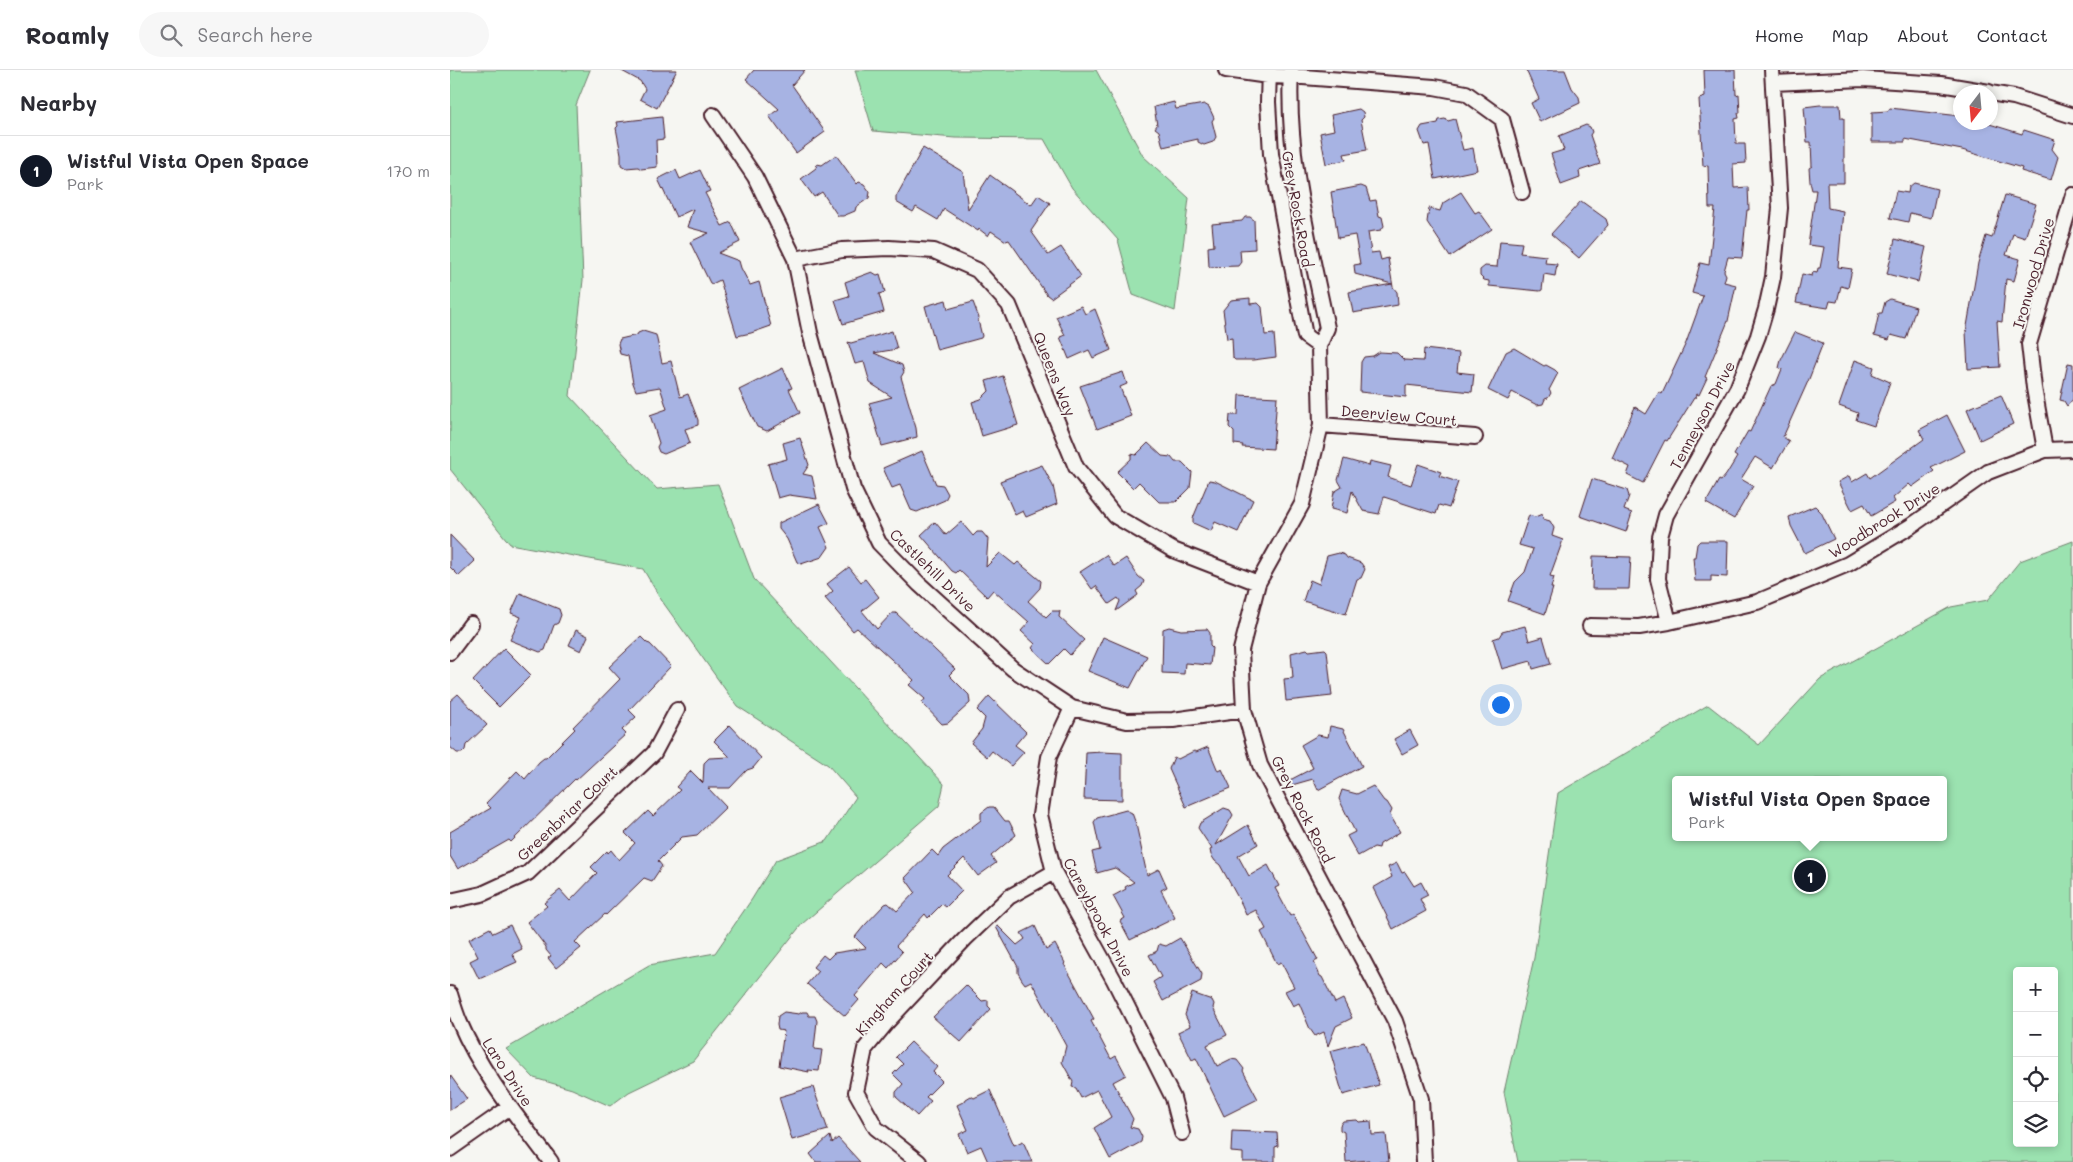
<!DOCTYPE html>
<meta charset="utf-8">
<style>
:root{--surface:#fff;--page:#f7f7f7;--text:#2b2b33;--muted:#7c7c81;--line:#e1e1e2;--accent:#111827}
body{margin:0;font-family:Mali,sans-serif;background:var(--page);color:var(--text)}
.controls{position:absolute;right:15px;bottom:15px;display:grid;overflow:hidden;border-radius:5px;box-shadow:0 2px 8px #0003}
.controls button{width:45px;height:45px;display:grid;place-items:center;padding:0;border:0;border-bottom:1px solid var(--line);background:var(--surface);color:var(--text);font:25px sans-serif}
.compass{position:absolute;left:1503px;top:15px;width:45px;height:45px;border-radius:50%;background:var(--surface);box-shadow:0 2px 8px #0003;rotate:196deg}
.you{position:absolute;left:1050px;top:634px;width:18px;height:18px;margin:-12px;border:4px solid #fff;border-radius:50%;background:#1a73e8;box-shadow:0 0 0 8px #1a73e833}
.badge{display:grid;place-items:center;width:32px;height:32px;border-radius:50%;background:var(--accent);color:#fff;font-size:16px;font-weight:700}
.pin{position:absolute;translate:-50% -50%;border:2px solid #fff;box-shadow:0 1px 5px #0006}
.popup{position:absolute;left:1222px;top:706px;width:275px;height:65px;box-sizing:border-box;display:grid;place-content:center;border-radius:5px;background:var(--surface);filter:drop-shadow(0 1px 4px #0005);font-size:16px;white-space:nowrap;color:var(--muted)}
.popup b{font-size:19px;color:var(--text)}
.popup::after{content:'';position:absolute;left:50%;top:100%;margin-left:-10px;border:10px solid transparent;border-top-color:var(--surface)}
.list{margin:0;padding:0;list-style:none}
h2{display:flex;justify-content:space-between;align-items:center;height:65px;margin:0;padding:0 20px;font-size:21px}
h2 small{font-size:16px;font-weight:400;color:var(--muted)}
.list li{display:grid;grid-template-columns:32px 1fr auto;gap:15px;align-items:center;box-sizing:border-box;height:70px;padding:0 20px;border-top:1px solid var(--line)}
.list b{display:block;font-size:19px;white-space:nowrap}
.list p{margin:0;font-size:16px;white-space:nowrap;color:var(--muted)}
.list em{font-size:16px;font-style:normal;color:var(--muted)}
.icon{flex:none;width:28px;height:28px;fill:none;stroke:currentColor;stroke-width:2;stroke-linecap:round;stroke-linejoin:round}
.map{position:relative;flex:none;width:1623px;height:1092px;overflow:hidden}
header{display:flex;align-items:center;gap:30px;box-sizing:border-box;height:70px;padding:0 25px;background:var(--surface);border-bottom:1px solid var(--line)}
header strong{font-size:24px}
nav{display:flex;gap:28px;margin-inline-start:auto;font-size:18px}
.search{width:350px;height:45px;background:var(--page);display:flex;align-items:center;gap:12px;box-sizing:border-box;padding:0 18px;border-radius:28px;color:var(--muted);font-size:19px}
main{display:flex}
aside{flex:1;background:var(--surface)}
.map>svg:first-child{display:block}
</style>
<header>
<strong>Roamly</strong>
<div class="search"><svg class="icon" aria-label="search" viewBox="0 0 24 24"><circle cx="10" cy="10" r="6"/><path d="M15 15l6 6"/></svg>Search here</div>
<nav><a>Home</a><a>Map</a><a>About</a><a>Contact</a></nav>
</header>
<main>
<aside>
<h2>Nearby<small></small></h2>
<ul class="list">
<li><span class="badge">1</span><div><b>Wistful Vista Open Space</b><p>Park</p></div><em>170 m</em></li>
</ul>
</aside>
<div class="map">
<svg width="1623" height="1092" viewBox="0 0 1623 1092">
<rect width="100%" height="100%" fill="#f6f6f2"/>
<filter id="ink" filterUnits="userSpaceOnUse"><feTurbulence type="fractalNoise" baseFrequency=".02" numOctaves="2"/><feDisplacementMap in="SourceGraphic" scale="10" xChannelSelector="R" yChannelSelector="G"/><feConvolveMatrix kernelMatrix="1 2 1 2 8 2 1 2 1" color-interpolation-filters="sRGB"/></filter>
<g filter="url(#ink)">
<path fill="#9be2b0" stroke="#72806e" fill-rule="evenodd" d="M0 0H140L126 35 133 210 120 326 207 419 268 414 304 509 494 714 489 736 352 854 243 991 179 1022 160 1036 122 1019 84 1008 56 979 199 895 265 883 302 829 326 790 377 771 406 727 378 695 287 636 212 531 193 499 60 474 0 399Z
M405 0H646L693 86 739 128 725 241 683 225 668 170 622 118 594 69 505 68 423 61Z
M1623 471V1092H1068L1054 1022 1084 888 1108 723 1258 635 1309 675 1370 609 1501 537 1538 530 1570 491ZM1226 710H1494V767H1226ZM1567 901H1604V1073H1567Z"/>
<path fill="#a7b3e3" stroke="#4a1f2b" d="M170 0H227L207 38 190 29 195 19 190 11Z
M304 0H355L342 15 375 62 346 83 319 46 329 39 296 9Z
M1076 0H1115L1122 18 1129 27 1130 33 1090 52 1081 33 1089 29Z
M1254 0H1285L1286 25 1289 24 1290 43H1288L1289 48 1285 49 1286 74H1295L1296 93 1283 94 1284 118 1298 117 1299 140H1297L1292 188 1278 187 1274 201 1276 205 1274 212 1286 215 1278 251 1255 307 1257 308 1249 325 1247 324 1245 328H1244L1217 371 1215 370 1193 413 1177 405 1180 397 1162 388 1185 337 1196 344 1209 322 1212 324 1236 273 1253 226 1242 223 1250 193 1259 195 1265 138H1259L1258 95 1253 96 1249 29 1255 27Z
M724 32 726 39 754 34 759 37 764 48 762 51 766 67 763 72 754 75 748 72V69L713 77 709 61 705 58 707 55 704 37Z
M1370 35H1390L1391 48H1394V113H1377L1378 138 1393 141 1388 197 1402 199 1398 218 1391 216 1387 232 1380 231 1378 238 1346 233 1352 204 1362 206 1363 202 1367 203 1368 198H1370L1374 177 1358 175 1366 120H1362L1360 112 1359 98 1362 96 1361 72H1357L1354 37Z
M1440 38 1510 46V52H1533L1572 64 1574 60 1605 70 1602 79 1608 87 1601 110 1571 101 1572 98 1512 80 1455 69V72H1422V42L1438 41Z
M909 39 913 42 914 47 911 50 917 80 894 84 896 90 876 94 870 63 884 60 881 45Z
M212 47 214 69 206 70 207 97 191 99 188 97 176 98 171 95V84L166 58 168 56 167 52Z
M995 49 998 51 1005 49 1013 80 1023 78 1027 100 985 109 979 74 974 75 969 61 972 56 988 53 989 50Z
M1136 55 1140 57 1142 62 1140 65 1150 94 1129 101 1130 108 1111 115 1101 84 1114 80 1109 66Z
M473 78 513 102 518 139 540 105 581 135 588 125 600 133 581 161 598 185 611 177 631 206 601 228 597 225 559 170 556 171 541 161 538 166 529 159 528 161 494 139 488 150 466 137 463 142 446 132V127Z
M386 85 407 114 409 112 414 114 420 122 419 128 406 137 405 141 393 146H388L372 122 364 127 351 109 366 98 367 94 372 95Z
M226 100 230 109 250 100 260 121 255 123 272 156 281 152 290 172 268 183 289 191 291 198 300 215 309 212 321 256 301 263 287 266 270 210 262 214 260 213 240 172 259 163 237 157 243 139 226 147 208 109Z
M1464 113 1487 119 1481 148 1460 143 1458 152 1440 148 1446 121 1458 123 1459 117Z
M911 116 916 118 920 131 926 130 929 146 932 147 934 156 931 160 918 162 921 183 929 182 931 190 938 188 943 217 947 222 948 235 903 243 899 222 942 214 905 204 904 195 910 194 905 165 888 168 881 122Z
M1011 122 1025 143 1029 141 1042 159 1000 187 977 152 979 138 990 141 993 133Z
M1555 125 1586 134 1575 168 1563 164 1556 185 1570 189 1564 211 1556 209 1552 252 1547 251 1550 297 1518 299 1516 262 1528 193 1536 166 1542 168Z
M1131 131 1156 149 1158 155 1129 188 1101 164Z
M795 147H800L804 150 805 179 790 180 791 192 788 196 759 197 758 177 764 176 762 154 792 151Z
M1445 169 1476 177 1468 212 1437 204Z
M1050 171 1072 173 1070 183 1096 186 1095 193 1107 194 1105 206 1094 204 1092 220 1090 221 1039 216V211L1034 210 1030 206V200L1035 196 1047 197Z
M422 202 427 205 430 204 435 222 429 224 434 242 393 254 385 230 399 226 395 212Z
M800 228V234L808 233 812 237 815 265 824 264 826 287 803 290H785L783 288 782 268 777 269 773 240 781 230Z
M1440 229 1466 237 1456 269 1441 265 1439 270 1424 266 1429 243H1432L1435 232Z
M496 230 498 239 523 232 529 248 528 250 532 266 531 268 487 280 475 236Z
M631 236 635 244 645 239 661 280 643 288 639 280 619 289 610 267 615 265 606 247Z
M193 261 206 265 212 293 221 291 230 327 238 324 248 350V355L235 359 240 373 214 384 209 382 207 377 209 373 200 345 217 339 210 317 186 321 183 313 178 286 170 284 168 274 170 269 187 265 188 263Z
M442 261 447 279 424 283 452 295 454 302 451 307 466 358 467 367 432 376 419 333 442 327 420 313 414 292 405 294 398 272 401 273Z
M1345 262 1373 273 1359 309 1333 367 1339 371 1323 398 1305 387 1291 409 1303 416 1284 449 1256 433 1269 410 1271 411 1276 405 1287 387 1284 385 1298 361 1300 362 1321 316 1326 314 1332 299 1329 298 1331 290Z
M1064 278 1094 296 1096 295 1105 300 1108 303 1099 320 1101 323 1098 328 1095 329 1093 334 1087 335 1062 322 1058 330 1038 320 1056 282Z
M974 279 1009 283 1007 302 1024 304 1022 322 956 315V327L910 322 911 292 914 287 923 286 929 282 947 283 954 290 973 291Z
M1405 290 1424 297 1422 304 1440 312 1424 356 1406 350 1408 343 1389 336Z
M1618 293 1623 294V329L1617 336 1614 331 1610 330Z
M333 298 342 318 339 319 350 343 317 361 307 357 289 320Z
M673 302 677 314 670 317 681 346 647 359 630 316Z
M553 306 568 355 532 366 522 332 531 329 539 321 536 311Z
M789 325 827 327 823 379 792 377 793 375 784 374V362L779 357 780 345H788Z
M1551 325 1563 354 1530 370 1517 339Z
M1497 345 1515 381 1481 398 1484 401 1462 417 1459 414 1443 428 1445 432 1421 446 1414 434 1402 440 1388 412 1399 406 1402 412 1417 403 1420 408 1474 369 1469 360Z
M350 368 359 395 353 404 362 406 367 429 339 425 328 428 318 394 337 389 333 373Z
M698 373 712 386 721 387 725 392H732L742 402 740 418 726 432H709L689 412 683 418 667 402 681 389V384L686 385Z
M472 381 486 414 493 415 498 424 495 430 467 442 461 440 450 415 442 418 433 398Z
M894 389 919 396 920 391 941 396 938 407 961 415 968 394 991 402 989 406 1008 412 999 438 989 435 986 444 934 427 929 444 913 441 902 421 897 443 881 439 884 422 892 417 888 410Z
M592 395 603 416 607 434 576 447 573 441 565 445 550 411Z
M1142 409 1177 420 1179 426 1174 440 1182 443 1176 462 1130 446Z
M759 410 765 411 803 430 788 462 765 452 761 461 743 453V448Z
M369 434 379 453 370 457 379 477 372 487 351 494 347 492 337 469 329 459V453Z
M1365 436 1371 442 1384 469 1355 483 1341 456 1339 447Z
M1092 444 1093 449 1100 451 1104 458 1102 466 1113 470 1100 506 1104 507 1101 518H1103L1095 544 1058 531 1065 512 1075 502 1083 479 1069 475 1079 445 1085 447Z
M485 452 496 465 511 452 523 466 527 462H532L538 469 536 497 550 483 565 495 568 492 591 511 590 518 578 531 596 547 602 541H610L609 547 634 570 620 585 614 579 599 594 582 578 585 574 571 561 579 552 543 520 537 527 509 500 506 503 502 501 471 465Z
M0 465 25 491 9 506 0 497Z
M1250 471H1278L1277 507 1261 506V511H1245L1243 487H1245L1247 474Z
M889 483 895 485 897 488 911 493 915 499 911 508 907 509 896 544 853 531 860 510 869 514 877 486Z
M656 485 664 496 676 488 688 506 694 511 692 516 686 521 688 525 666 541 670 531 668 528 659 534 646 516 642 519 630 502Z
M1143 486 1181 487 1179 519H1142Z
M399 497 411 512 415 509 429 527 412 541 427 559 442 543H446L505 599 499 605 519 625 520 633 498 653 492 654 472 633 475 629 459 615 464 610 407 558 403 561 375 528 383 521 377 514Z
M70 523 109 539 111 545 108 553 104 555 95 580 90 582 60 570 71 547 61 543Z
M1075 556 1079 571 1093 567 1101 594 1083 599 1081 591 1052 599 1043 569 1049 567 1052 562Z
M719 557 731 560 757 559 760 563V576L762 578 760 595 735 593 734 604 712 603 713 559Z
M126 560 138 566 131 581 119 575Z
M191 567 197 573 200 574 221 596 179 640 186 647 172 660 176 664 126 710 125 709 61 772 59 770 8 799 0 786V762L41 738 36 733 67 701 75 709 89 692 94 688H96L125 659 123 657 170 609 159 597Z
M653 567 697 586 680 618 638 601Z
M54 578 81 605 49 637 23 611Z
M857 579 859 581 875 579 877 581 882 626 836 631 834 609 843 608 841 583Z
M8 624 37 655 16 675 15 680 12 683H7L0 677V631Z
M539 626 576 662 565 675 574 682 561 696 542 681 537 687 521 673 532 659 535 648 527 640Z
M280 655 311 688 308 692 303 698 297 700 280 718H258L276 737 247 765 232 767 208 791 212 796 202 811 194 808 156 845 155 844 125 872 131 878 106 898 98 888 101 886 96 880V877L77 852 97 836 94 833 110 820 120 831 147 803 141 797 157 781 158 783 161 780 169 790 185 773 175 763 198 741 203 746 230 720 226 717 241 701 253 713 254 693 259 688 280 687 264 671Z
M880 656 893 659 912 696 868 720 863 709 842 715 840 710 863 698 851 675 868 665 878 667Z
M960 660 968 675 952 684 944 669Z
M758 677 768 701 772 699 781 718 736 737 719 699 724 687 728 689 744 681 746 682Z
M652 682 672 683V730L634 729 636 683Z
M923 716 934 731 937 732 942 740 940 745 950 762 930 774 929 778 924 777 908 786 897 766 905 762 889 729 892 720 907 724Z
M539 737H544L555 751H559L566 765 541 786 546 793 528 806 514 788 497 805 512 821 496 837 492 834 478 848 475 844 446 876 452 882 438 898 433 893 405 926 409 930 395 946 357 914 368 901 363 897 373 885 378 889 384 883 416 878 405 867 414 856 435 834 438 833 447 841 465 822 455 808 482 780 488 786 493 779 531 750V743Z
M774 738 780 740 783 745 766 775 798 755 808 774 788 786 799 806 818 795 829 816 825 818 840 846 843 844 868 890 864 892 870 906 872 907 885 933 893 929 902 948 886 956 878 976 874 962 865 966 860 959 849 933 843 936 835 921 844 917 831 892 827 894 811 862 816 859 806 840 796 845 792 835 770 795 765 791 761 785 760 780 762 779 748 758 750 753Z
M676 740 682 743 686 754 697 805 709 799 717 817 711 820 725 848 680 870 670 851 675 848 663 826 676 819 675 817 684 812 665 798 647 803 642 782 650 780 644 752 647 748Z
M947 793 952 803 955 802 964 816 971 812 978 825 970 829 976 841 943 859 923 818 942 807 938 797Z
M60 855 72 879 62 884 67 892 29 909 20 891 28 887 19 869 40 858 43 863Z
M548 856 567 875 575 869 571 863 585 856 596 880 605 874 615 893 614 894 644 949 641 951 661 989 666 986 676 1005 663 1012 683 1049 680 1057 688 1059 692 1067 691 1072 660 1089 644 1058 661 1047 647 1020 631 1028 626 1018 622 1017 623 1012 612 992 616 976 581 911 575 914 572 910 568 903V897L546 857Z
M730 868 752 904 751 911 713 931 703 912 711 907 699 885 707 881 709 874 716 876Z
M516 915 532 931 538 930V936L541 939 511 972 483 947Z
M742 923 762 930 764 934 763 938 777 965 757 975 767 996 781 989 787 990 794 999 793 1001 808 1029 774 1046 746 988 742 990 728 962 740 956 735 945Z
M334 942 349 944 352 942H357L359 946H365L367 951 364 979 372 980 369 1001 358 1000 359 1002 329 996 334 961 328 960 327 955 328 946Z
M461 972 487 997 483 1002 492 1011 476 1027 481 1031 467 1046 446 1027V1022L453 1014 443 1004 453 994 446 987Z
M914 972 929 1015 893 1025 880 981Z
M0 1005 17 1029 0 1040Z
M363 1017 378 1060 342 1070 329 1027Z
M540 1020 564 1075 573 1071 582 1092H538L531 1076 517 1082 509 1064 518 1060 507 1035 515 1031 516 1029 521 1026 524 1028Z
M907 1050 909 1052 921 1051 922 1065 936 1064 939 1092H919V1090L896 1092 894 1062 890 1060V1055L893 1051Z
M782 1061 827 1063 828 1076 825 1077V1092H793V1083L781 1082Z
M380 1066 382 1073 388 1068 410 1092H366L360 1084Z"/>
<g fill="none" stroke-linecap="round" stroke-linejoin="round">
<defs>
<path id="street" d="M776 0 818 6 853 7 984 17 1016 23 1052 49 1072 122
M819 0 818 32 821 84 855 266 869 276
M841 0C836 86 860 175 877 258L869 276 871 355 852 434 808 513 791 580 794 640 810 695 945 951 971 1029 974 1092
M1323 13 1413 9 1491 14 1539 22
M1540 23 1564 27 1623 46
M263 45 305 107 345 189 360 263 403 419 429 473 469 514 563 599 622 638 677 651 723 650 794 640
M345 189 392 180 439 178 484 181 527 200 559 235 626 397 665 446 723 480 808 513
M871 355 1025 367
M1595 380 1584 318 1579 274 1623 125
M1219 552 1208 509 1210 467 1216 445 1287 319 1308 266 1316 239 1323 207 1330 138 1322 0
M1140 556 1189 557 1219 552 1307 532 1398 494 1461 456 1538 402 1595 380 1623 379
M0 582 21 554
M622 638 599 687 590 745 604 802 664 910 723 1028 732 1063
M0 831 32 824 78 803 204 683 227 640
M0 924C3 934 6 944 10 953 31 1003 69 1049 101 1092
M0 1079 60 1037
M469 1092 426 1058 406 1022 415 979 437 952 515 869 559 827 604 802"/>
</defs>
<use href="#street" stroke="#4a1f2b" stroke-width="18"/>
<use href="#street" stroke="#f6f6f2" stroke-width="14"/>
</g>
</g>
<g text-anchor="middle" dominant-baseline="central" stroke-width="4" stroke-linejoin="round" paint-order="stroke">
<g font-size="15" fill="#4a1f2b" stroke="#f6f6f2">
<text transform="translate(848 139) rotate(80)">Grey Rock Road</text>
<text transform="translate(1583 203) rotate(-74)">Ironwood Drive</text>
<text transform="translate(605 304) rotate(68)">Queens Way</text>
<text transform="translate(949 345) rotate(5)">Deerview Court</text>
<text transform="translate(1252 345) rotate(-62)">Tenneyson Drive</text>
<text transform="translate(1434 450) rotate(-32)">Woodbrook Drive</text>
<text transform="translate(483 500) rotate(44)">Castlehill Drive</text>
<text transform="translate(853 739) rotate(63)">Grey Rock Road</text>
<text transform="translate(117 743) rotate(-43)">Greenbriar Court</text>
<text transform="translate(649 847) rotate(62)">Careybrook Drive</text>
<text transform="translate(444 923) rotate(-48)">Kingham Court</text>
<text transform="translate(58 1002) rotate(57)">Laro Drive</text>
</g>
</g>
</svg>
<div class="controls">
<button>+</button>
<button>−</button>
<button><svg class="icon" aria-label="locate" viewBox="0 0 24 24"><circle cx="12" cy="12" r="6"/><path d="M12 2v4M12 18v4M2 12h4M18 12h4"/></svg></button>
<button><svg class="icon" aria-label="layers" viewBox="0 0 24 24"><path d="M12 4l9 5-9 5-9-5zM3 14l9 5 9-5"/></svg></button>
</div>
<svg class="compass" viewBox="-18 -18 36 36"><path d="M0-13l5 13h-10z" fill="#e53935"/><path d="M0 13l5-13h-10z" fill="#7c7c81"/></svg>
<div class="you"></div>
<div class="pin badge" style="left:1360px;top:806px">1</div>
<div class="popup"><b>Wistful Vista Open Space</b>Park</div>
</div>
</main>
